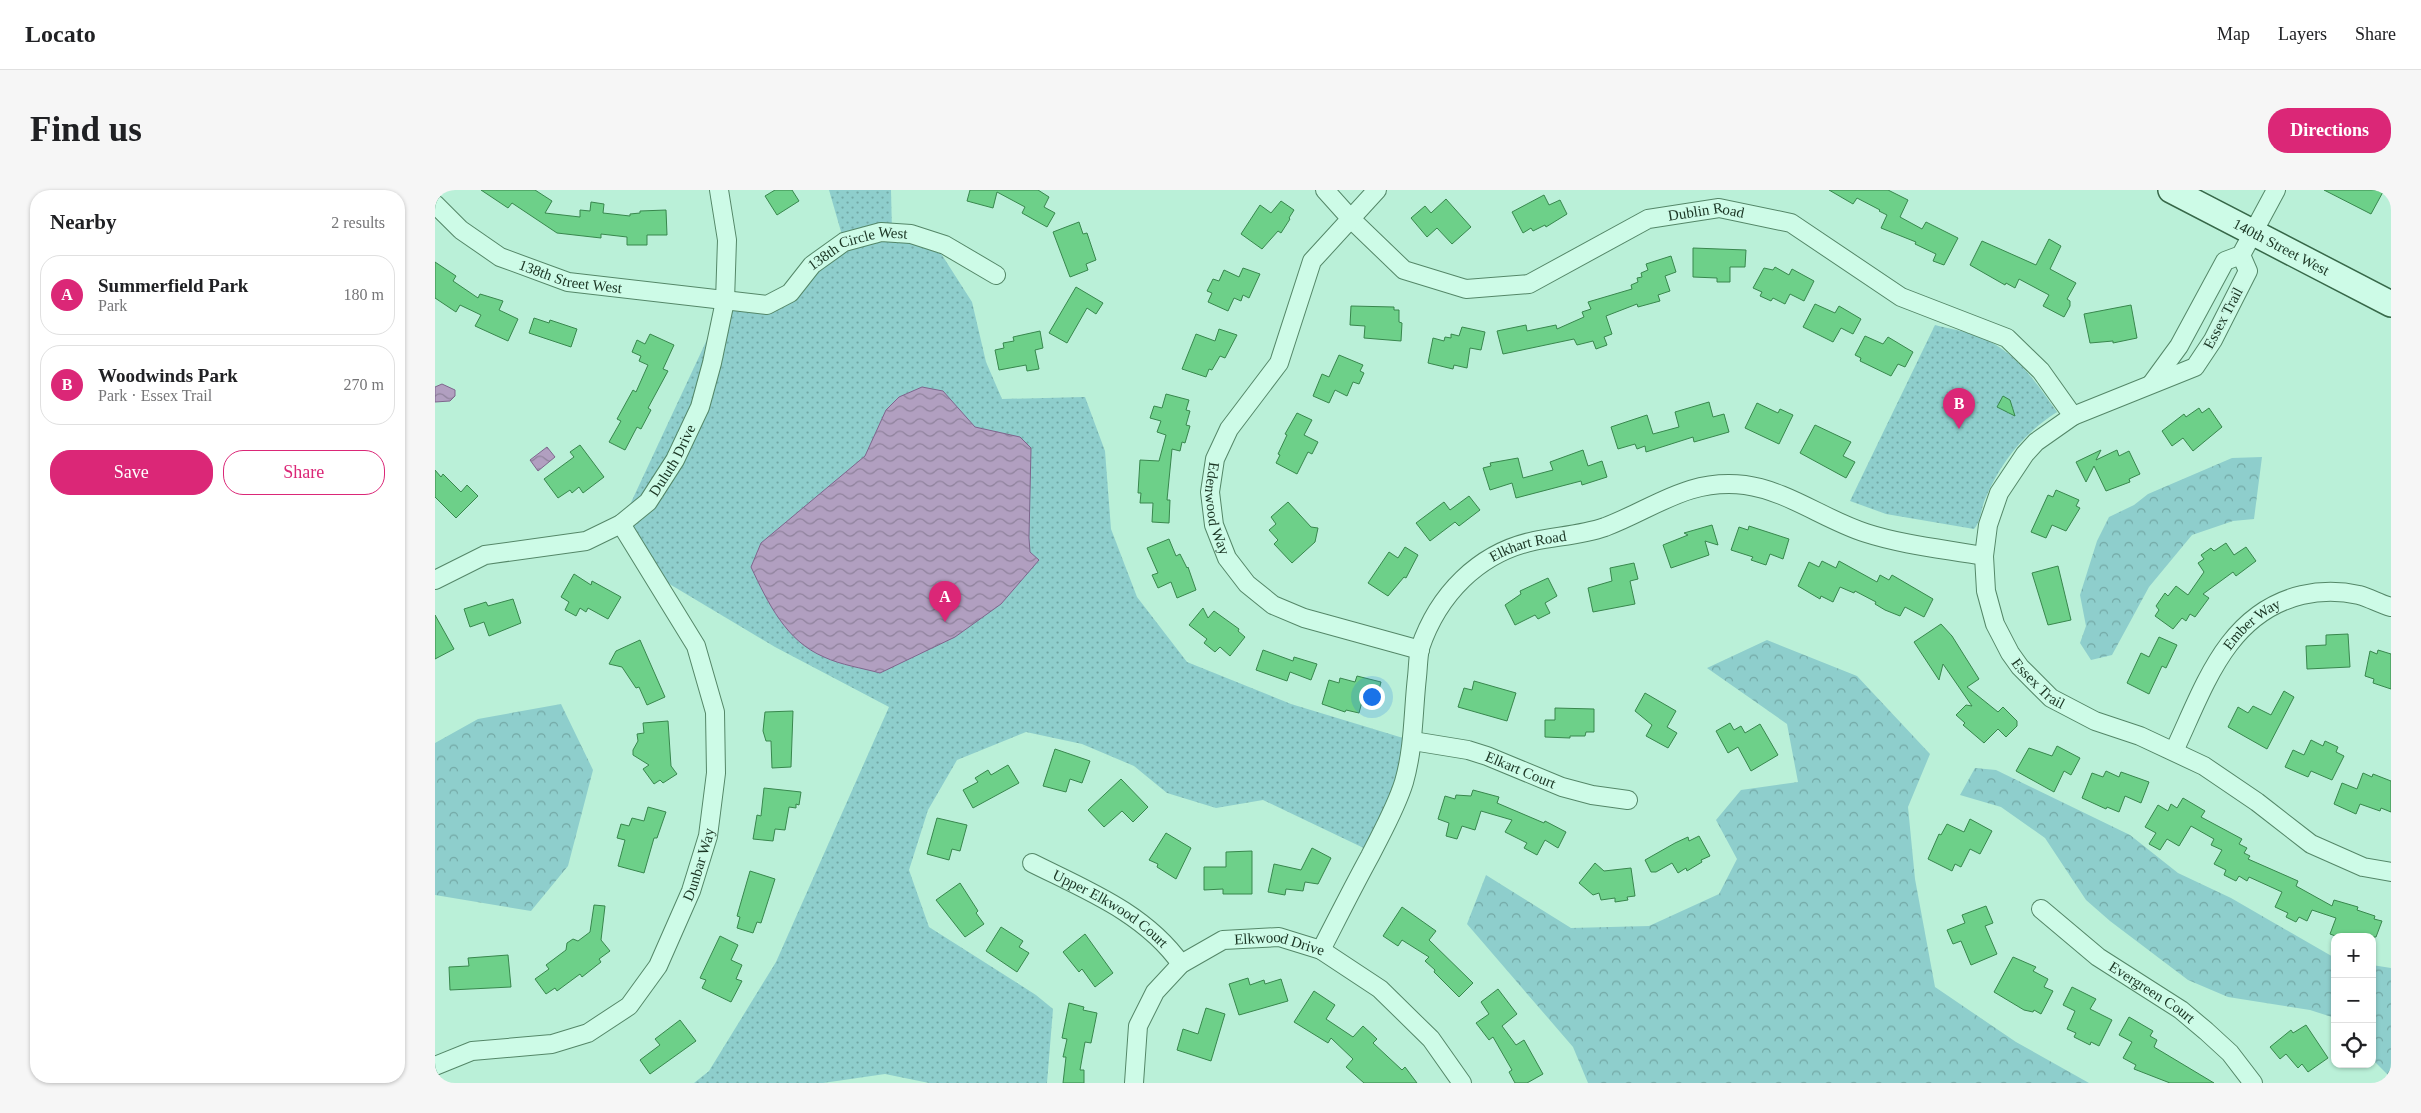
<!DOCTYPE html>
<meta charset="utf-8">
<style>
:root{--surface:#fff;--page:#f6f6f6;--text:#202124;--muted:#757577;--line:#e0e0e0;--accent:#db2777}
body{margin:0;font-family:Georgia,serif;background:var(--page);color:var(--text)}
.controls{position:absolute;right:15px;bottom:15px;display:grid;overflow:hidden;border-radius:10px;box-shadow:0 1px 4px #0004}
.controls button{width:45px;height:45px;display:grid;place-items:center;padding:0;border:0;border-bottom:1px solid var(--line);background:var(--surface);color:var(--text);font:25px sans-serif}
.you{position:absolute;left:936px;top:506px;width:18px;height:18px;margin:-12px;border:4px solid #fff;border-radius:50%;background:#1a73e8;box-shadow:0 0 0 8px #1a73e833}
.badge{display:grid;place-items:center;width:32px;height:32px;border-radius:50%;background:var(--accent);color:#fff;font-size:16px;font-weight:700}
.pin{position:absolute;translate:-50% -41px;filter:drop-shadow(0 1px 2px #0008)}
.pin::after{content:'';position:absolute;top:26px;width:18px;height:15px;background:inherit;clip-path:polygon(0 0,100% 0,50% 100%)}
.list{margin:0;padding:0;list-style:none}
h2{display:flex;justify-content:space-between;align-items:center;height:65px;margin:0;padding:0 20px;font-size:21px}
h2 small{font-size:16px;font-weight:400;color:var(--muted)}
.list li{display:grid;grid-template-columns:32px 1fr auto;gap:15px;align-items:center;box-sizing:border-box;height:80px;margin:0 10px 10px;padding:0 10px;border:1px solid var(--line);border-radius:20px}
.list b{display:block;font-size:19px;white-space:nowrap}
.list p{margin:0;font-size:16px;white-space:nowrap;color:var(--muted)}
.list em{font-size:16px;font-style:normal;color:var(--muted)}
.actions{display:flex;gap:10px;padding:15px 20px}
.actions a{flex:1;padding:11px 0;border:1px solid var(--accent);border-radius:20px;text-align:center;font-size:18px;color:var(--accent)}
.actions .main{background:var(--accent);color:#fff}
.icon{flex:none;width:28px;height:28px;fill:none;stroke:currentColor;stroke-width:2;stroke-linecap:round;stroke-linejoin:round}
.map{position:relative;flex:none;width:1956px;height:893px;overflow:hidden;border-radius:20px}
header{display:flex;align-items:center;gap:30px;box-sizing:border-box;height:70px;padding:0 25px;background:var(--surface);border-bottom:1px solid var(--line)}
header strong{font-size:24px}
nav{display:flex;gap:28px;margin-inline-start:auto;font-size:18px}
.intro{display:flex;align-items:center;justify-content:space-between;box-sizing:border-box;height:120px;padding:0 30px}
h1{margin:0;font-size:35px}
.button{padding:12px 22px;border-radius:20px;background:var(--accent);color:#fff;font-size:18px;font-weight:700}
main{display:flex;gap:30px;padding:0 30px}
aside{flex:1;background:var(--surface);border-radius:20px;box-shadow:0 1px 4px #0004}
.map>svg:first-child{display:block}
</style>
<header>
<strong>Locato</strong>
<nav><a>Map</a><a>Layers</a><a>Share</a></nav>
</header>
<div class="intro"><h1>Find us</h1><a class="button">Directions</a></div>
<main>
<aside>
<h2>Nearby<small>2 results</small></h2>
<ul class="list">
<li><span class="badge">A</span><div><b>Summerfield Park</b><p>Park</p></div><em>180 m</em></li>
<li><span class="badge">B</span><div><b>Woodwinds Park</b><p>Park · Essex Trail</p></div><em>270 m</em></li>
</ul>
<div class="actions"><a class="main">Save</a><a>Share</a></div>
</aside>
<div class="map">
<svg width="1956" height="893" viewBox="0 0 1956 893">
<defs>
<pattern id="forest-crowns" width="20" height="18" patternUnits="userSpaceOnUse" patternTransform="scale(1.25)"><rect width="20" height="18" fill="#8ececc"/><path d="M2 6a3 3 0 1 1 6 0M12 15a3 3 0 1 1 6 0" fill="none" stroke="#73a8a5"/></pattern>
<pattern id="park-dots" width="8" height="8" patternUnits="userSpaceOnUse" patternTransform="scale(1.25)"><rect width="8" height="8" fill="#8ececc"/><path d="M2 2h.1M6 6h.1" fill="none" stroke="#73a8a5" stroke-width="1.8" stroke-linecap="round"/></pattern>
<pattern id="water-waves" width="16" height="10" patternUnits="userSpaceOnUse" patternTransform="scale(1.25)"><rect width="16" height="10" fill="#b19fc0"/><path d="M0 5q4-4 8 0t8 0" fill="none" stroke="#8f829c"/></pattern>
</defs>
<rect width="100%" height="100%" fill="#baf0d8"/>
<path fill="url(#forest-crowns)" d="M1827 267 1819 329 1798 331 1757 345 1714 397 1677 465 1656 470 1645 453 1651 436 1645 405 1662 351 1674 327 1699 315 1713 304 1797 268Z
M1332 450 1422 486 1495 564 1473 617 1480 689 1500 797 1581 852 1654 893H1153L1138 857 1032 734 1051 685 1136 738 1214 736 1284 704 1302 669 1281 630 1306 600 1363 592 1352 534 1272 478Z
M126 514 158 580 133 676 96 721 0 705V553L43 529Z
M1540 578 1561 580 1695 645 1743 683 1796 708 1900 768V828L1875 820 1793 807 1753 790 1675 731 1651 710 1610 648 1566 617 1525 605Z
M1937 775 1956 778V888L1937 869Z"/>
<path fill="url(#park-dots)" d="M394 0H456L457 42 498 51 537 112 551 172 567 209 650 207 670 261 676 339 702 407 752 472 856 514 978 551 937 662 828 610 781 618 732 603 699 576 647 554 591 542 522 570 493 620 474 680 494 737 601 805 618 819 612 893H494L450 884 388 893H259L274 881 341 772 454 517 340 457 216 383 186 334 290 111 332 115 409 52Z
M1500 135C1515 139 1531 141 1545 147 1581 161 1601 193 1622 222 1588 244 1567 271 1551 307 1546 317 1546 332 1539 339L1451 324 1415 311Z"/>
<path fill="url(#water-waves)" stroke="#7e668d" d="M7 194 20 200V206L15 211 0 212V197Z
M487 197 508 201 540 237 585 247 596 258 594 348 595 362 604 370 566 414 520 447 445 483C427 478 406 475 389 467 351 451 333 413 316 377L326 353 430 266 451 220 464 207Z
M112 257 120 267 103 281 95 270Z"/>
<path fill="#6dd089" stroke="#38874d" d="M46 0H100L117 11 110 23 145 27V20L155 21 156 12 169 14 168 23 195 26V24L205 23V21L231 20 232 45H212V55H192V47L166 44V48L122 43 77 13 73 18Z
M340 0H357L364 11 342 25 330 6Z
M535 0H603L614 7 609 17 620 23 612 37 587 23 590 17 562 2 558 18 532 11Z
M1394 0H1453L1473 10 1465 27 1487 39 1491 32 1523 48 1509 75 1498 71 1501 64 1480 54 1481 52 1446 38 1452 25 1444 21 1445 20 1422 8 1418 14Z
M1889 0H1949L1936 24Z
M1109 5 1114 15 1125 10 1132 24 1111 37 1110 35 1098 41 1096 38 1088 43 1077 22Z
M1011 9 1036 37 1017 54 1002 38 992 47 976 28 990 16 996 23Z
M846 11 859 20 854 28 855 29 846 43 843 41 827 59 806 44 825 15 836 23Z
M644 32 648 44 652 43 661 70 651 74 653 80 635 87 618 42Z
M1614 49 1626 56 1615 79 1641 93 1632 109 1635 111V116L1629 127 1608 116 1614 105 1584 89 1580 98 1571 93 1570 95 1535 75 1547 51 1601 75Z
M1258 58 1311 60 1310 77H1295V92H1282V88L1258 87Z
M1236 66 1241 82 1230 86 1235 101 1223 105 1225 111 1203 117 1202 114 1171 126 1177 144 1169 147 1172 155 1161 159 1158 151 1142 155 1139 149 1068 164 1062 141 1091 135 1092 141 1121 135 1122 139 1149 127 1147 122 1156 119 1153 112 1197 99 1196 95 1203 92 1202 88 1207 87 1206 83 1213 80 1211 74Z
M0 72 21 86 18 91 43 108 45 104 68 111 64 120 83 129 73 151 40 136 46 125 25 115 21 122 0 108Z
M1340 77 1354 85 1357 79 1379 91 1369 111 1355 104 1350 114 1338 108 1336 111 1325 106 1327 102 1318 98 1329 78 1338 80Z
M808 78 825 84 814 108 808 105 806 111 799 108 793 121 773 112 777 103 772 101 778 89 784 91 789 80 804 87Z
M641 97 668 113 661 124 652 118 632 153 614 143Z
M1380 114 1400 123 1404 116 1426 129 1418 144 1406 138 1398 152 1368 137Z
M1696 115 1702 148 1678 153V151L1655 153 1649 124Z
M916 116 959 117V120H964V132L967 133 966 151 929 148 930 136 915 135Z
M99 128 114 133 115 130 142 139 136 157 94 143Z
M1027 137 1050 142 1046 160 1035 158 1032 178 1019 175 1018 179 993 173 998 148 1009 151 1010 147 1016 148V144L1024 146Z
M784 139 802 145 790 168 785 166 777 180 774 179 771 187 747 179 761 144 780 151Z
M605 141 608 158 600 160 604 179 592 181 591 175 564 180 560 160 569 158 568 153 579 151 578 147Z
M215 144 239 155 228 179 233 181 213 218 216 220 206 239 202 237 190 260 174 252 186 231 182 229 198 200 201 202 213 175 204 171 206 166 197 162 202 150 210 154Z
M1430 146 1448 154 1453 147 1478 162 1470 177 1463 174 1456 186 1425 171 1426 168 1420 165Z
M904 165 928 175 925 181 929 183 924 194 918 192 912 206 900 200 894 213 878 206 887 184 894 187Z
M731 204 754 210 751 220 755 221 751 235 755 236 750 253 747 252 745 261 737 259 732 310H735L734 333 717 332 718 313H705L706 303H703L705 270 724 271 731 245 722 242 726 231 715 228 719 216 727 218Z
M1568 206 1575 210 1580 226 1562 217Z
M1274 212 1278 227 1289 224 1294 242 1259 252 1258 247 1211 262 1210 256 1202 259 1200 254 1183 259 1176 237 1212 225 1218 244 1244 237 1240 222Z
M1322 213 1343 223 1345 219 1358 225 1344 254 1310 238Z
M1764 218 1767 223 1774 218 1787 237 1758 261 1748 248 1737 256 1727 241 1749 224 1751 227Z
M862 223 877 230 869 245 883 252 877 264 873 262 862 284 841 273 845 265 843 264 852 245 850 244Z
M1380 235 1416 252 1408 266 1420 272 1411 288 1365 263Z
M145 255 169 287 148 303 144 297 137 303 135 300 123 308 109 289 139 267 135 262Z
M1148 260 1153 276 1167 271 1172 287 1147 295 1146 291 1081 308 1077 293 1055 300 1048 278 1056 276 1055 273 1083 268 1088 288 1118 280 1115 272Z
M1666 260 1661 270 1682 260 1684 266 1694 261 1705 284 1694 289 1695 292 1671 301 1659 276 1651 292 1641 272Z
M0 280 6 287 8 284 26 302 32 295 43 306 21 328 0 307Z
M1621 300 1644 310 1641 316 1645 318 1631 341 1617 335 1611 348 1596 342 1613 305 1618 307Z
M1034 306 1045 320 1024 336 1020 332 995 351 981 333 1009 312 1015 320Z
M853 312 876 337 883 338 880 352 857 373 839 354 843 350 834 340 841 334 836 327Z
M1277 335 1283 355 1270 351 1274 365 1236 378 1228 355 1253 345 1249 343Z
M1314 336 1354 349 1348 369 1335 364 1331 375 1316 370 1318 367 1296 360 1304 337 1313 340Z
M734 349 741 366 745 364 752 378 753 377 761 400 742 408 736 392 723 398 717 385 723 383 712 358Z
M1791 353 1799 365 1811 357 1821 371 1801 386 1798 382 1768 404 1774 408 1760 427 1755 424 1751 431 1747 428 1738 439 1720 426 1724 420 1721 416 1730 403 1733 406 1741 396 1753 405 1769 382 1763 373 1769 369 1766 365 1776 358 1779 361Z
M970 357 983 365 971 388 969 387 953 406 933 393 954 362 963 368Z
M1387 371 1401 378 1404 371 1442 392 1445 385 1454 390 1457 385 1498 409 1489 427 1470 417 1465 426 1450 420 1440 414 1441 412 1420 401 1419 403 1405 397 1398 412 1386 406 1385 409 1363 396 1374 372 1384 377Z
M1199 373 1203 389 1195 391 1200 414 1158 422 1153 398 1177 391 1175 378Z
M1623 376 1636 430 1613 435 1597 383Z
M139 384 156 395 157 391 186 407 173 429 153 418 151 422 145 418 141 426 130 420 134 412 126 407Z
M1113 388 1122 406 1110 413 1115 423 1103 429 1100 425 1080 435 1070 415 1086 404 1085 401Z
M78 409 86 433 54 446 49 432 35 437 29 419 51 412 53 416Z
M768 418 773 428 779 421 804 439 803 441 810 447 795 466 785 457 780 462 769 453 772 449 754 435Z
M0 425 19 459 0 469Z
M1506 434 1517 446 1544 489 1532 497 1563 522 1568 517 1582 531V536L1571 547 1563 539 1549 553 1528 535 1530 533 1521 525 1531 515 1537 516 1508 474 1504 490 1479 452Z
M1913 444 1915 477 1872 479 1871 456 1891 455V445Z
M1724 447 1742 455 1731 478 1727 476 1714 504 1692 493 1706 463 1714 467Z
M205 450 230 507 212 515 204 497 201 498 187 477 174 474 181 461Z
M828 460 858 471 859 467 882 474 876 490 855 482 852 491 821 480Z
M1943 460 1956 464V499L1938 493 1939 489 1930 486 1935 461 1942 464Z
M922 486 946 492 942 507 929 504 924 523 911 520 910 522 887 514 894 490 904 493 905 488 920 492Z
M1039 491 1081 503 1072 531 1023 517 1029 498 1037 500Z
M1849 501 1859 507 1832 559 1793 537 1803 517 1813 523 1818 516 1836 525Z
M1210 503 1241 521 1232 537 1242 543 1233 558 1211 546 1217 535 1200 521Z
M1120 518 1159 519V542H1151L1150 546H1135V548L1110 547V530H1120Z
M358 521 356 577 337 578 336 551H331L328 541 330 522Z
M233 531 236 576 242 584 228 593 225 590 219 594 208 579 214 575 198 565V560L203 551 202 544 209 543 208 533Z
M1295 533 1299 540 1306 536 1310 543 1325 534 1343 565 1316 581 1303 557 1293 563 1281 541Z
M1876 550 1888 556 1890 551 1903 557 1901 562 1909 566 1897 590 1876 581 1873 587 1850 577 1858 560 1869 565Z
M1622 556 1645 568 1636 585 1629 581 1619 602 1581 581 1594 558 1617 566Z
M620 559 655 571 647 593 635 589 631 602 608 596Z
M573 575 584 593 538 618 528 600 543 592 540 588 553 580 556 585Z
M1671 581 1684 587 1686 582 1714 592 1706 613 1690 606 1684 622 1672 617 1671 619 1647 608 1657 583 1668 587Z
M1928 583 1937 587 1938 584 1956 591V622L1946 618 1945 621 1925 614 1921 624 1899 614 1907 593 1922 599Z
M686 589 713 617 698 632 687 621 669 637 653 620Z
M329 598 366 602 364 615 361 614V618L354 617 350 640 340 639 338 651 318 649 322 625 326 626Z
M1038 600 1064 607 1062 613 1109 633 1110 631 1131 642 1123 658 1110 650 1102 665 1089 658 1092 653 1070 642 1077 630 1046 621 1040 640 1027 636 1022 649 1011 646 1014 633 1003 629 1010 606 1020 609 1021 605 1036 606Z
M1748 608 1770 621 1766 627 1807 649 1804 654 1812 658 1809 663 1815 666 1813 669 1863 691 1861 696 1897 716 1899 710 1923 717 1922 720 1940 726 1939 729 1947 731 1941 747H1903L1895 744 1901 728 1877 720 1872 731 1864 727 1861 732 1851 727 1853 723 1840 717 1847 702 1814 687 1812 691 1804 686 1801 691 1789 685 1791 680 1779 674 1787 660 1776 655 1779 649 1756 636 1744 656 1732 649 1725 660 1714 654 1721 643 1710 637 1723 615 1733 621 1736 614 1742 618Z
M213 617 231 622 222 648H219L209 683 183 676 190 650 182 648 186 634 194 636 197 628 209 631Z
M502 628 532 635 525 661 517 659 514 670 492 664Z
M1535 629 1557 641 1545 664 1535 659 1526 677 1520 674 1517 681 1493 669 1504 644 1506 645 1512 634 1529 642Z
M731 643 756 658 741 689 722 677 723 674 714 670Z
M1264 646 1275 666 1266 670 1267 672 1252 681 1251 678 1243 683 1237 673 1221 682H1216L1210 670 1240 653 1253 647 1254 651Z
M877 658 896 668 883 694 870 692 868 701 851 699 850 705 833 702 839 674 866 680Z
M817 661V704H788V699L769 700V677H791V662Z
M1160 673 1169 681 1196 678 1200 706 1192 707 1193 710 1180 712V708L1166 710 1164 703 1158 705 1144 693Z
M315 681 340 689 326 733 322 732 318 743 302 738 305 727 302 726Z
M525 693 543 721 541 723 549 734 530 747 501 710Z
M159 715 170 716 166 750 175 761 164 769 166 772 147 787 145 784 122 801 120 798 111 804 100 789 114 779 111 775 131 760 132 753 138 749 143 751 155 742Z
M1551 716 1558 733 1550 736 1562 764 1536 775 1526 751 1518 754 1512 740 1530 733 1527 725Z
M967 717 1001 741 994 750 1038 793 1024 807 999 782 1000 780 990 771 994 767 967 750 963 756 948 746Z
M566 737 588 751 584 757 594 763 582 782 551 761Z
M650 744 678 783 660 797 647 779 644 782 628 762Z
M285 746 303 755 296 770 307 775 301 789 307 791 296 812 267 798 271 790 265 788Z
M73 765 76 797 15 800 14 777 34 776 33 768Z
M1578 767 1601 777 1598 781 1613 789 1609 797 1618 801 1606 824 1599 820 1598 822 1589 820 1559 802Z
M813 788 815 795 829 790 830 794 846 789 853 811 804 825 794 794Z
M1637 797 1661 809 1655 819 1677 830 1664 856 1656 852 1655 855 1639 847 1641 843 1632 839 1640 821 1628 815Z
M1063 799 1082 824 1067 836 1081 855 1089 850 1108 884 1092 893H1080L1074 882 1077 880 1058 847 1054 850 1041 833 1054 824 1046 812Z
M879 801 900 815 891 829 918 847 928 836 942 849 938 853 967 880 970 877 982 893H929L911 877 918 869 896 848 893 853 859 832Z
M634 813 649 817 648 820 662 823 656 853 650 852 645 880H649V893H628L631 867H628L632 849 627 848Z
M771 818 790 824 776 871 742 860 748 839 763 844Z
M1694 827 1718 841 1715 846 1722 850 1719 857 1779 893H1735L1699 879 1701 875 1688 868 1697 852 1684 845Z
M245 830 261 851 215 884 205 870 225 855 220 849Z
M1871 835 1893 868 1873 882 1867 874 1863 878 1851 864 1845 869 1835 857 1856 840 1858 843Z"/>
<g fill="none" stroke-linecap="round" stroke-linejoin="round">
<defs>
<g id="street">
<path id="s1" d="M890 0 916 29 969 80 1031 99 1094 94 1213 29 1284 18 1356 33 1466 107 1572 148 1606 181 1638 226"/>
<path id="s2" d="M942 0 877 71 844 173 794 239 780 269 775 302 779 335 792 368 812 394 838 415 869 428 985 460"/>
<path id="s3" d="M0 14 26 40 65 67 133 92 332 115 355 103 377 75 409 52 446 42 476 44 510 55 561 85"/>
<path id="s4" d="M1806 65 1813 81 1778 150 1760 177 1638 226 1601 252 1590 264 1564 303 1553 335 1549 366 1551 401 1560 434 1575 463 1585 477 1616 508 1660 531 1705 546 1769 576 1822 612 1876 654 1928 677 1956 682"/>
<path d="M1717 193 1744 156 1790 71 1806 65 1841 0"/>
<path id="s5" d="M0 390 50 365 151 351 186 334 213 312 240 270 265 217 277 173 290 111 292 50 284 0"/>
<path id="s6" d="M978 551 1033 560 1052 566 1127 597 1157 605 1193 610"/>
<path id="s7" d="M1739 561C1769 498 1791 423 1867 405 1885 401 1906 401 1924 405 1935 408 1945 414 1956 417"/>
<path id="s8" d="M597 673C651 700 710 723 746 774"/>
<path id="s9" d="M1606 719 1663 767 1746 820 1771 841 1795 863 1818 893"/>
<path id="s10" d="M886 760C902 729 918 697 935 666 947 642 961 618 969 592 979 557 978 522 982 487 983 478 983 467 985 458 1003 405 1043 363 1099 351 1123 346 1147 345 1170 337 1220 318 1253 288 1310 295 1353 301 1390 330 1431 343 1468 355 1510 359 1549 366"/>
<path id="s11" d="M0 876 37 861 117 854 153 843 194 816 223 776 256 701 273 646 281 583 280 522 261 456 186 334"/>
<path id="s12" d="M699 893 703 836 720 802 746 774 788 750 844 747 886 760 945 799 996 849 1027 893"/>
</g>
<g id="secondary">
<path id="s13" d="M1736 0 1956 114"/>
</g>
</defs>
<use href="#street" stroke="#548768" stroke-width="20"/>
<use href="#secondary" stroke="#376849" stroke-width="28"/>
<use href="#street" stroke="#cdfbe7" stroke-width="18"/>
<use href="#secondary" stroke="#cdfbe7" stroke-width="25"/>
</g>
<g text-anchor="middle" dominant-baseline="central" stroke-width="4" stroke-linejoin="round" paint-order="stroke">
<g font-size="15" fill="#1a3523" stroke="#caf7e4">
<text stroke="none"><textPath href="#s1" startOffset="435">Dublin Road</textPath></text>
<text stroke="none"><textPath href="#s13" startOffset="124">140th Street West</textPath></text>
<text stroke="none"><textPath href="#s3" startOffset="469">138th Circle West</textPath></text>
<text stroke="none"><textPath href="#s3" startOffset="158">138th Street West</textPath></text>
<text transform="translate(1788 128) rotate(-62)">Essex Trail</text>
<text stroke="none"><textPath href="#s5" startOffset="280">Duluth Drive</textPath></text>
<text stroke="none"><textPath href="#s2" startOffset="370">Edenwood Way</textPath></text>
<text stroke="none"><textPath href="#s10" startOffset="479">Elkhart Road</textPath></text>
<text stroke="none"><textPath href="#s7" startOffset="151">Ember Way</textPath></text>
<text stroke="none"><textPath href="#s4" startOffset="576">Essex Trail</textPath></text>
<text stroke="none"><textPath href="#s6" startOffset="112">Elkart Court</textPath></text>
<text stroke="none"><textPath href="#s11" startOffset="366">Dunbar Way</textPath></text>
<text stroke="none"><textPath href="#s8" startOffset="91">Upper Elkwood Court</textPath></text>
<text stroke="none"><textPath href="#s12" startOffset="239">Elkwood Drive</textPath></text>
<text stroke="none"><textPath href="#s9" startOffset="139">Evergreen Court</textPath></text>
</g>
</g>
</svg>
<div class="controls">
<button>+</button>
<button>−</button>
<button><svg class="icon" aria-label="locate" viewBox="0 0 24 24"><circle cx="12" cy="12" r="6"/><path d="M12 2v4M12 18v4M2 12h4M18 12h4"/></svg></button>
</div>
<div class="you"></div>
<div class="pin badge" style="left:510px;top:432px">A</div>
<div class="pin badge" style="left:1524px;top:239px">B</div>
</div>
</main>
